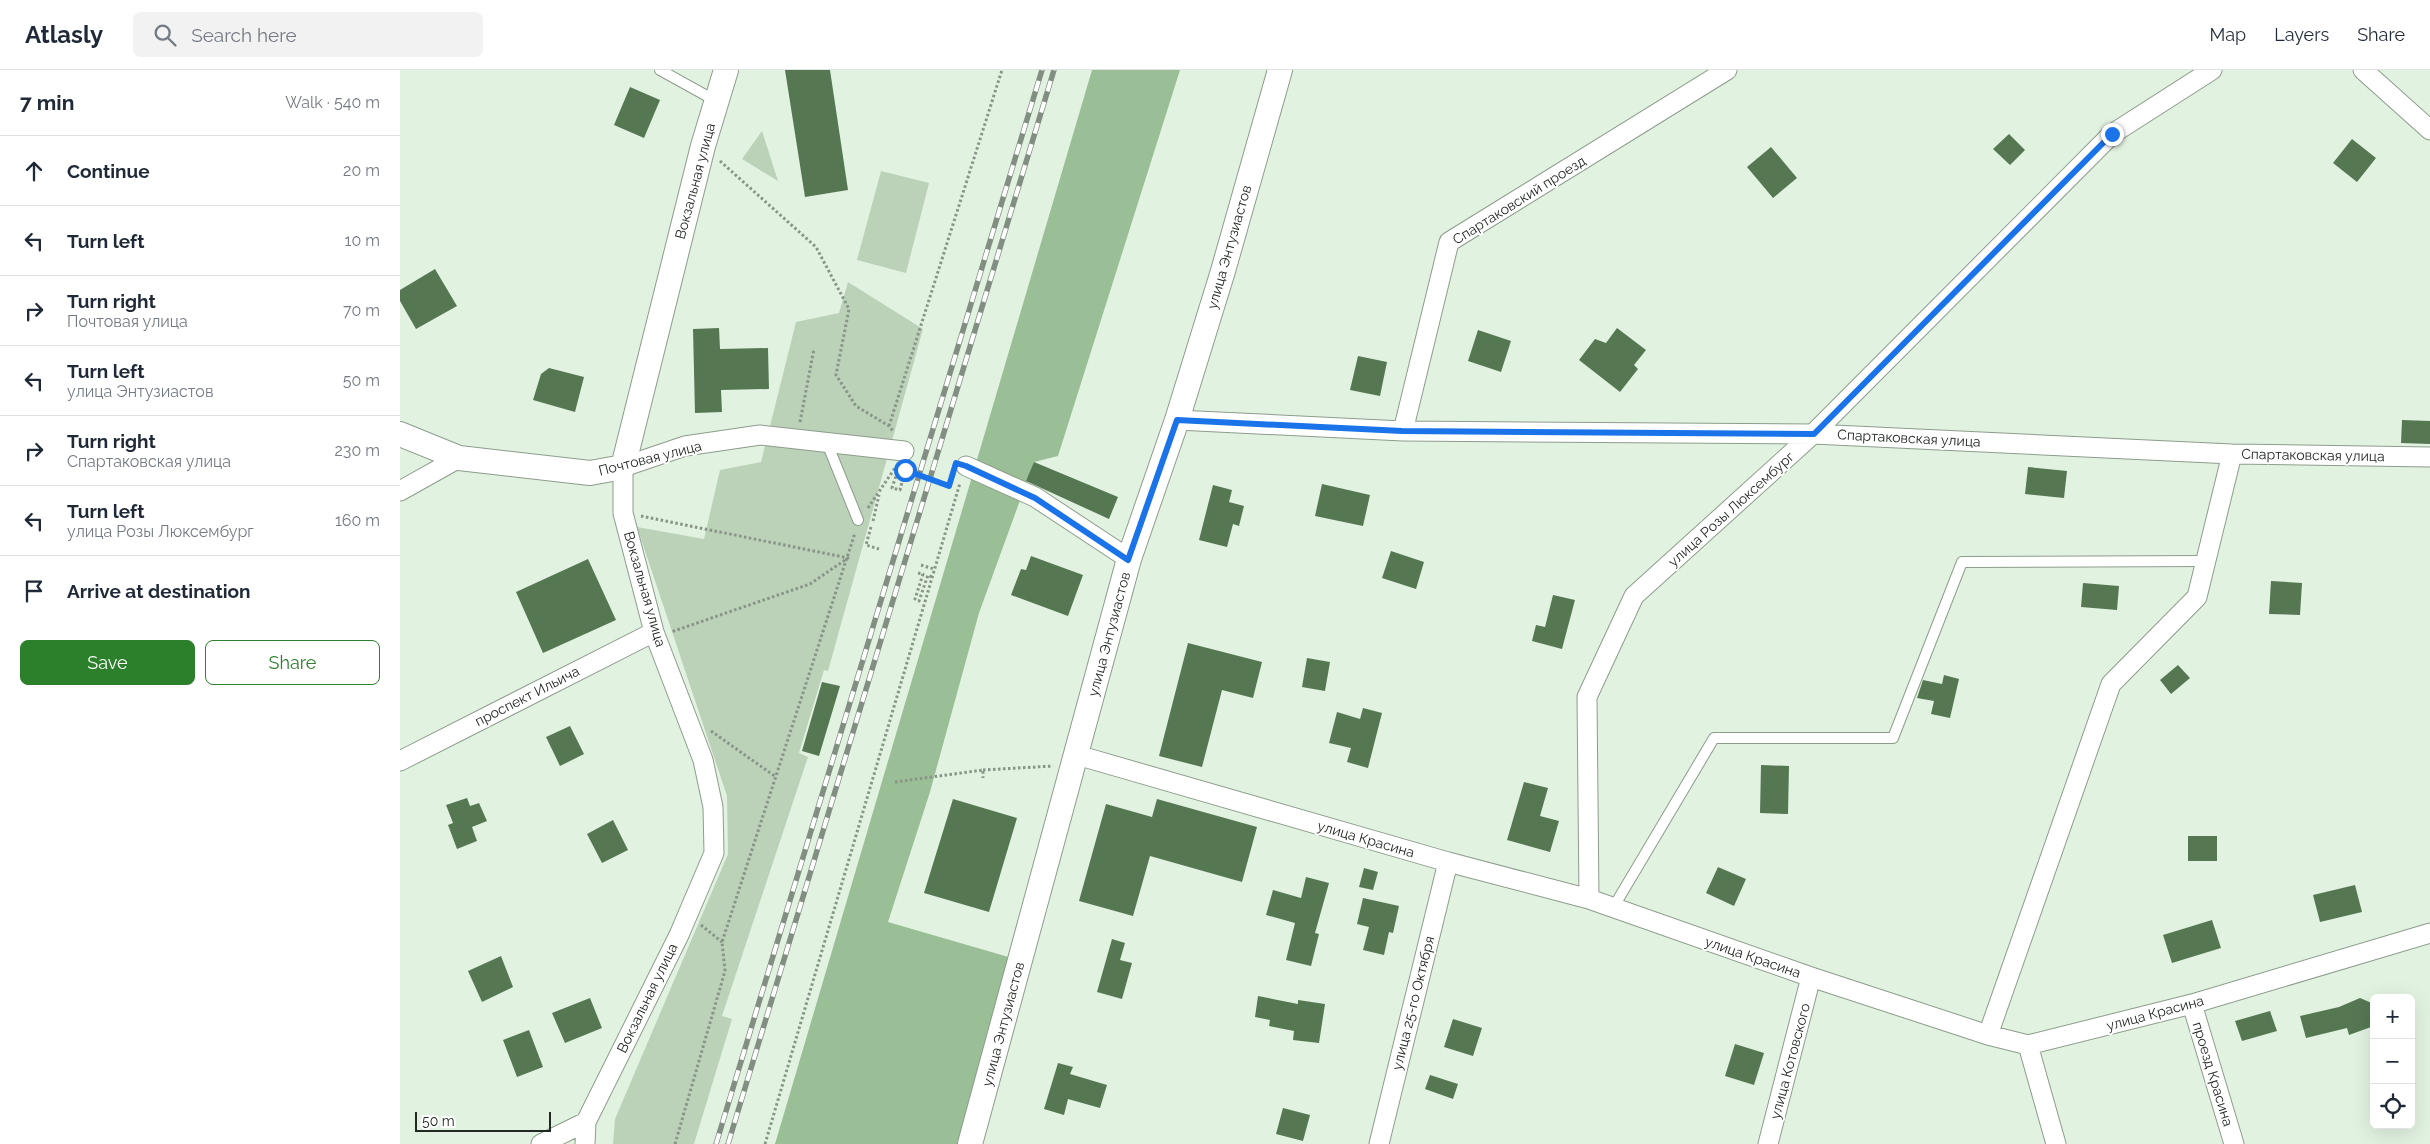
<!DOCTYPE html>
<meta charset="utf-8">
<style>
:root{--surface:#fff;--page:#f2f2f3;--text:#1f2937;--muted:#747a83;--line:#e0e1e3;--accent:#2c7f2b}
body{margin:0;font-family:Raleway,sans-serif;background:var(--page);color:var(--text)}
.controls{position:absolute;right:15px;bottom:15px;display:grid;overflow:hidden;border-radius:8px;box-shadow:0 5px 20px #0002}
.controls button{width:45px;height:45px;display:grid;place-items:center;padding:0;border:0;border-bottom:1px solid var(--line);background:var(--surface);color:var(--text);font:25px sans-serif}
.scale{position:absolute;left:15px;bottom:12px;width:136px;box-sizing:border-box;padding-left:5px;border:2px solid #222822;border-top:0;font-size:14px;line-height:18px;white-space:nowrap;color:#222822;-webkit-text-stroke:4px #fff;paint-order:stroke}
.stop{position:absolute;width:15px;height:15px;margin:-11px;border:4px solid #1a73e8;border-radius:50%;background:#fff}
.stop.end{background:#1a73e8;border-color:#fff;box-shadow:0 1px 5px #0008}
.list{margin:0;padding:0;list-style:none}
h2{display:flex;justify-content:space-between;align-items:center;height:65px;margin:0;padding:0 20px;font-size:21px}
h2 small{font-size:16px;font-weight:400;color:var(--muted)}
.list li{display:grid;grid-template-columns:32px 1fr auto;gap:15px;align-items:center;box-sizing:border-box;height:70px;padding:0 20px;border-top:1px solid var(--line)}
.list b{display:block;font-size:19px;white-space:nowrap}
.list p{margin:0;font-size:16px;white-space:nowrap;color:var(--muted)}
.list em{font-size:16px;font-style:normal;color:var(--muted)}
.actions{display:flex;gap:10px;padding:15px 20px}
.actions a{flex:1;padding:11px 0;border:1px solid var(--accent);border-radius:8px;text-align:center;font-size:18px;color:var(--accent)}
.actions .main{background:var(--accent);color:#fff}
.icon{flex:none;width:28px;height:28px;fill:none;stroke:currentColor;stroke-width:2;stroke-linecap:round;stroke-linejoin:round}
.map{position:relative;flex:none;width:2030px;height:1074px;overflow:hidden}
header{display:flex;align-items:center;gap:30px;box-sizing:border-box;height:70px;padding:0 25px;background:var(--surface);border-bottom:1px solid var(--line)}
header strong{font-size:24px}
nav{display:flex;gap:28px;margin-inline-start:auto;font-size:18px}
.search{width:350px;height:45px;background:var(--page);display:flex;align-items:center;gap:12px;box-sizing:border-box;padding:0 18px;border-radius:8px;color:var(--muted);font-size:19px}
main{display:flex}
aside{flex:1;background:var(--surface)}
.map>svg:first-child{display:block}
</style>
<header>
<strong>Atlasly</strong>
<div class="search"><svg class="icon" aria-label="search" viewBox="0 0 24 24"><circle cx="10" cy="10" r="6"/><path d="M15 15l6 6"/></svg>Search here</div>
<nav><a>Map</a><a>Layers</a><a>Share</a></nav>
</header>
<main>
<aside>
<h2>7 min<small>Walk · 540 m</small></h2>
<ul class="list">
<li><svg class="icon" aria-label="ahead" viewBox="0 0 24 24"><path d="M12 20V5M6 11l6-6 6 6"/></svg><div><b>Continue</b></div><em>20 m</em></li>
<li><svg class="icon" aria-label="left" viewBox="0 0 24 24"><path d="M17 20v-9H6M10 6l-5 5 5 5"/></svg><div><b>Turn left</b></div><em>10 m</em></li>
<li><svg class="icon" aria-label="right" viewBox="0 0 24 24"><path d="M7 20v-9h11M14 6l5 5-5 5"/></svg><div><b>Turn right</b><p>Почтовая улица</p></div><em>70 m</em></li>
<li><svg class="icon" aria-label="left" viewBox="0 0 24 24"><path d="M17 20v-9H6M10 6l-5 5 5 5"/></svg><div><b>Turn left</b><p>улица Энтузиастов</p></div><em>50 m</em></li>
<li><svg class="icon" aria-label="right" viewBox="0 0 24 24"><path d="M7 20v-9h11M14 6l5 5-5 5"/></svg><div><b>Turn right</b><p>Спартаковская улица</p></div><em>230 m</em></li>
<li><svg class="icon" aria-label="left" viewBox="0 0 24 24"><path d="M17 20v-9H6M10 6l-5 5 5 5"/></svg><div><b>Turn left</b><p>улица Розы Люксембург</p></div><em>160 m</em></li>
<li><svg class="icon" aria-label="arrive" viewBox="0 0 24 24"><path d="M6 21V4h12l-3 4 3 4H6"/></svg><div><b>Arrive at destination</b></div></li>
</ul>
<div class="actions"><a class="main">Save</a><a>Share</a></div>
</aside>
<div class="map">
<svg width="2030" height="1074" viewBox="0 0 2030 1074">
<rect width="100%" height="100%" fill="#e2f2e1"/>
<path fill="#bbd2b9" d="M362 61 378 111 342 89Z
M481 101 529 113 506 203 457 190Z
M448 212 523 259 428 601 424 600 399 683 408 687 322 946 332 949 294 1074H213L215 1049 328 784 327 726 237 457 304 469 320 400 361 392 396 252 439 243Z"/>
<path fill="#9abf97" d="M692 0H780L658 386 634 392 579 543 530 722 488 852 612 888 560 1074H375Z"/>
<path fill="#557853" d="M385 0H430L448 120 405 127Z
M230 17 260 30 244 68 214 55Z
M1609 64 1625 80 1610 95 1593 79Z
M1952 69 1976 88 1957 112 1933 93Z
M1371 77 1397 108 1373 128 1347 97Z
M35 199 57 236 16 259 0 231V220Z
M319 258 320 279 368 278 369 319 321 320 322 342 295 343 293 259Z
M1217 258 1246 280 1234 295 1238 299 1220 322 1179 290 1195 269 1206 273Z
M1078 260 1111 271 1101 302 1068 291Z
M958 286 987 292 980 326 950 320Z
M149 298 184 307 175 342 133 330 141 304Z
M2002 350 2030 351V374L2001 373Z
M634 392 718 427 709 449 626 411Z
M1628 397 1667 401 1664 428 1625 424Z
M922 414 970 425 963 456 915 446Z
M813 415 832 420 829 432 844 436 839 456 833 454 827 477 799 470Z
M991 481 1024 492 1016 519 982 508Z
M631 486 683 505 668 546 611 525 621 499 626 500Z
M188 489 216 550 143 583 116 522Z
M1871 511 1902 513 1900 545 1869 544Z
M1683 513 1719 516 1717 540 1681 537Z
M1153 525 1175 530 1162 579 1132 571 1136 555 1145 557Z
M788 573 862 592 853 628 822 620 802 697 759 686Z
M907 588 930 592 925 621 902 617Z
M1778 595 1790 608 1771 624 1760 610Z
M1544 605 1559 609 1550 648 1531 644 1534 631 1517 628 1523 610 1542 614Z
M422 612 440 616 419 686 402 681Z
M963 638 982 643 968 698 947 692 951 678 929 673 937 642 960 649Z
M170 656 184 684 160 696 146 667Z
M1361 695 1389 696 1388 744 1360 743Z
M1124 712 1148 718 1140 746 1159 751 1150 782 1107 770Z
M67 728 70 736 79 733 87 751 72 757 77 771 57 779 48 755 53 753 46 735Z
M553 729 617 748 589 842 524 823Z
M757 729 857 757 842 812 750 786 733 846 679 831 706 734 752 747Z
M213 750 228 780 202 793 187 764Z
M1788 766H1817V791H1788Z
M1318 797 1346 809 1334 836 1306 823Z
M964 798 978 802 973 820 959 817Z
M906 807 929 813 915 863 919 864 911 896 886 890 895 853 866 845 873 820 901 828Z
M1955 815 1962 842 1920 852 1913 825Z
M963 828 999 836 993 863 989 862 984 885 963 880 969 857 957 854Z
M1812 850 1821 878 1772 893 1763 865Z
M712 869 725 873 720 890 732 893 722 929 697 922Z
M101 886 113 917 82 932 68 901Z
M858 926 898 934V930L925 934 919 973 893 970 894 961 869 956 870 950 855 947Z
M190 928 202 958 165 973 152 943Z
M1960 928 1974 934V954L1971 957 1949 965 1947 958 1906 968 1900 946 1939 937Z
M1870 941 1877 961 1842 971 1835 951Z
M1053 949 1082 958 1073 986 1044 977Z
M129 960 143 997 117 1007 103 970Z
M1335 974 1364 983 1354 1015 1325 1006Z
M658 993 673 997 670 1004 707 1015 700 1038 668 1029 664 1045 644 1039Z
M1030 1005 1058 1014 1053 1029 1025 1019Z
M883 1038 910 1045 903 1071 876 1064Z"/>
<g fill="none" stroke-linecap="round" stroke-linejoin="round">
<defs>
<path id="service" d="M260 0 316 31
M427 373 458 450
M1213 838 1314 668H1493L1562 492 1806 491"/>
<path id="minor" d="M1963 0 2030 60
M777 350 1003 361 1413 364 1832 384 2030 387
M1003 361 1049 172 1327 0
M566 396 635 427 729 489
M0 421 59 388
M677 685 1048 792 1189 829 1411 907 1588 965 1628 975 1792 934 2030 863
M0 691 254 562
M1189 829 1187 627 1234 526 1413 364 1712 64 1812 0
M1792 934 1834 1074
M1588 965 1711 614 1797 527 1832 384
M1628 975 1656 1074
M141 1074 186 1052
M185 1074 186 1052 279 865 314 783 313 737 303 690 254 562 223 443V397L285 376 360 365 504 381
M979 1074 1048 792
M1368 1074 1411 907"/>
<path id="tertiary" d="M0 364 59 388 190 403 223 397 303 76 326 0
M570 1074 729 489 777 350 823 201 880 0"/>
</defs>
<use href="#service" stroke="#8d9c8c" stroke-width="12"/>
<use href="#minor" stroke="#8d9c8c" stroke-width="21"/>
<use href="#tertiary" stroke="#8d9c8c" stroke-width="26"/>
<path stroke="#889488" stroke-width="3" stroke-dasharray="2.5 2.5" stroke-linecap="butt" d="M320 91 416 177 449 239 436 305 456 336 489 356 493 361
M400 352 414 279
M489 356 602 0
M499 397 492 418 500 420 505 400 549 416 552 406
M468 438 495 398
M241 446 448 488 410 514 271 562
M473 451 479 425
M471 457 466 475 479 479
M521 495 534 499
M518 503 523 504 515 529 519 531 528 505 532 507
M311 661 376 707
M583 700 653 696
M495 712 583 700V708
M301 855 322 872
M275 1074 325 901 322 872 455 463
M365 1074 560 413"/>
<use href="#service" stroke="#fff" stroke-width="10"/>
<use href="#minor" stroke="#fff" stroke-width="19"/>
<use href="#tertiary" stroke="#fff" stroke-width="24"/>
<defs>
<path id="rail" d="M316 1074 642 0
M328 1074 654 0"/>
</defs>
<use href="#rail" stroke="#838e83" stroke-width="5.5"/>
<use href="#rail" stroke="#fff" stroke-width="4" stroke-dasharray="11" stroke-linecap="butt"/>
</g>
<g fill="none" stroke-linecap="round" stroke-linejoin="round">
<path stroke="#1a73e8" stroke-width="6" d="M505 400 549 416 556 393 566 396 635 428 728 490 777 350 1002 361 1414 364 1712 64"/>
</g>
<g text-anchor="middle" dominant-baseline="central" stroke-width="4" stroke-linejoin="round" paint-order="stroke">
<g font-size="14" fill="#222822" stroke="#fff">
<text transform="translate(295 111) rotate(-75)">Вокзальная улица</text>
<text transform="translate(1119 130) rotate(-32)">Спартаковский проезд</text>
<text transform="translate(829 177) rotate(-74)">улица Энтузиастов</text>
<text transform="translate(1509 368) rotate(3)">Спартаковская улица</text>
<text transform="translate(1913 385) rotate(1)">Спартаковская улица</text>
<text transform="translate(250 388) rotate(-14)">Почтовая улица</text>
<text transform="translate(1331 439) rotate(-42)">улица Розы Люксембург</text>
<text transform="translate(245 519) rotate(74)">Вокзальная улица</text>
<text transform="translate(709 564) rotate(-75)">улица Энтузиастов</text>
<text transform="translate(127 626) rotate(-27)">проспект Ильича</text>
<text transform="translate(966 769) rotate(16)">улица Красина</text>
<text transform="translate(1353 887) rotate(19)">улица Красина</text>
<text transform="translate(247 928) rotate(-64)">Вокзальная улица</text>
<text transform="translate(1013 933) rotate(-76)">улица 25-го Октября</text>
<text transform="translate(1755 943) rotate(-15)">улица Красина</text>
<text transform="translate(603 954) rotate(-75)">улица Энтузиастов</text>
<text transform="translate(1390 991) rotate(-75)">улица Котовского</text>
<text transform="translate(1813 1004) rotate(73)">проезд Красина</text>
</g>
</g>
</svg>
<div class="controls">
<button>+</button>
<button>−</button>
<button><svg class="icon" aria-label="locate" viewBox="0 0 24 24"><circle cx="12" cy="12" r="6"/><path d="M12 2v4M12 18v4M2 12h4M18 12h4"/></svg></button>
</div>
<div class="scale">50 m</div>
<div class="stop" style="left:505px;top:400px"></div>
<div class="stop end" style="left:1712px;top:64px"></div>
</div>
</main>
